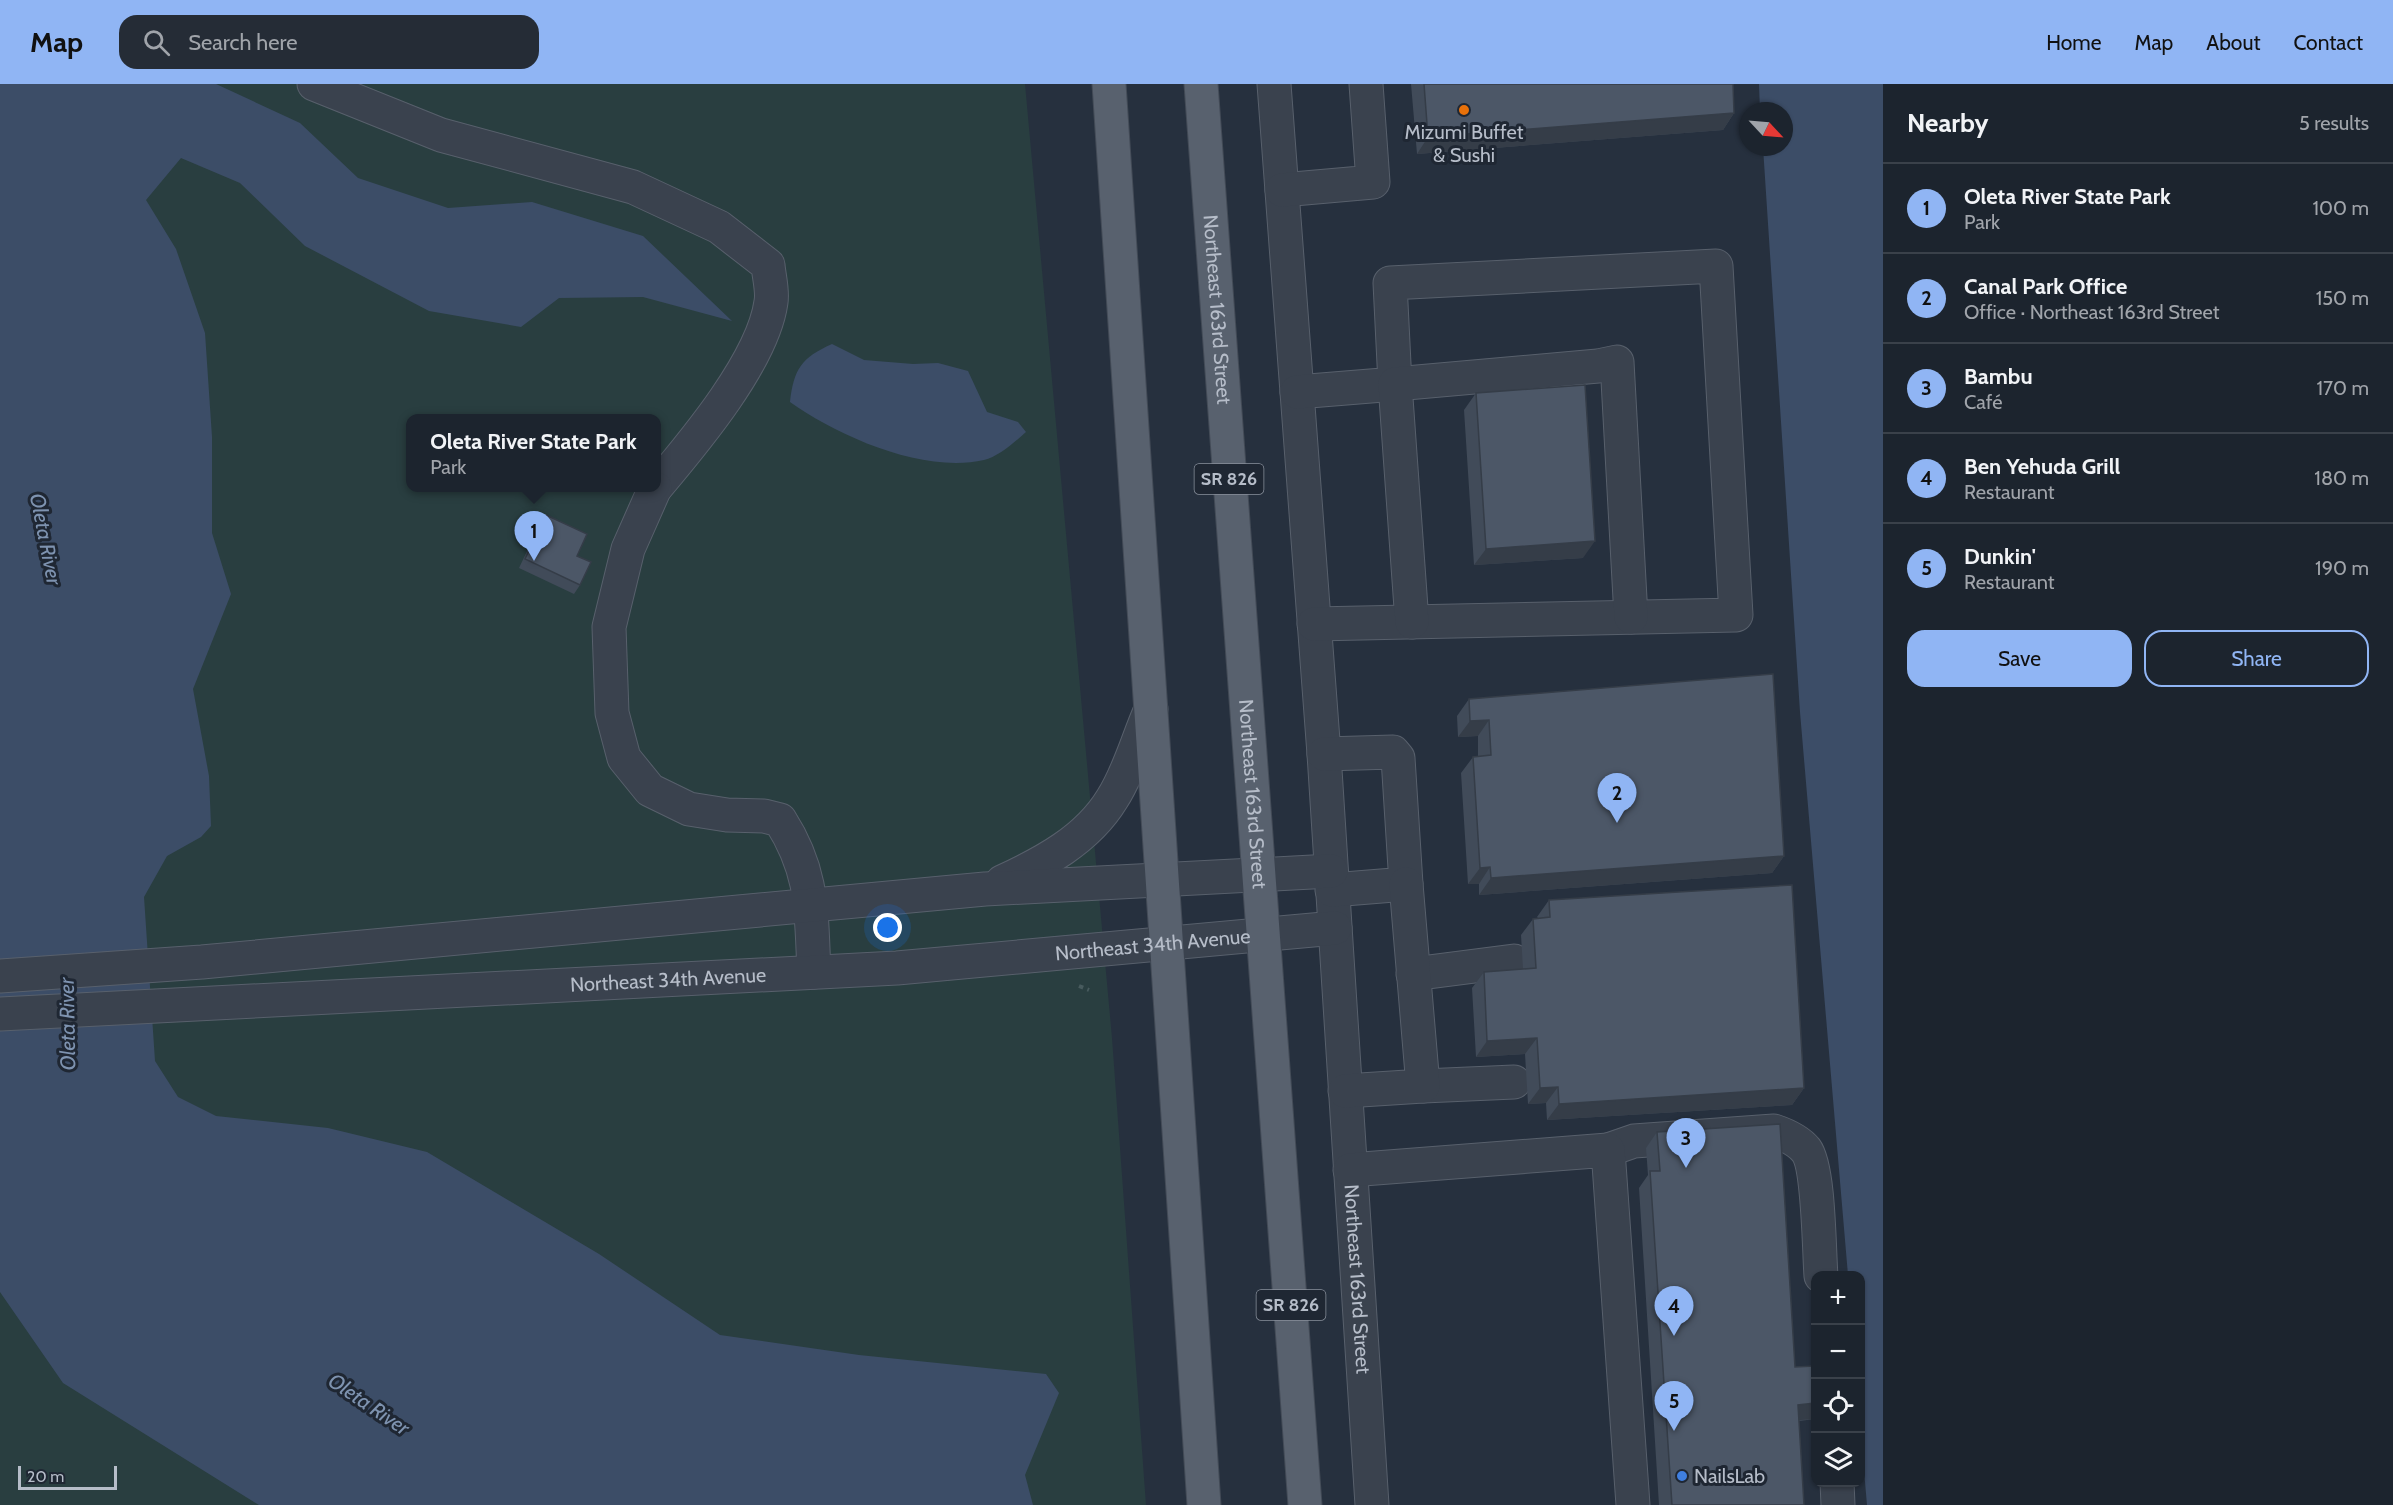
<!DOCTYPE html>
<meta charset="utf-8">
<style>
:root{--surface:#1c242e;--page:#252c36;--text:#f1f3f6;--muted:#a0a4aa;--line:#3a414a;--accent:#90b5f4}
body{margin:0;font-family:Cabin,sans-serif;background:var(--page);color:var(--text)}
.controls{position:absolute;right:18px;bottom:18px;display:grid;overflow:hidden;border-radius:12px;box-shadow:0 2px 4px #0004}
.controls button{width:54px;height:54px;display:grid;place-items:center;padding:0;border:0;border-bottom:2px solid var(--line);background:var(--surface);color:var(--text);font:30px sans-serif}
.compass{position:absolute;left:1739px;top:18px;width:54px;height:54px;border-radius:50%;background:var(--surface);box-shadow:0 2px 4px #0004;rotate:116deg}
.scale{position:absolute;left:18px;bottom:15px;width:99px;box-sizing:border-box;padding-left:6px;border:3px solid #b6bdc9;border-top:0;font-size:16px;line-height:21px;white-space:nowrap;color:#b6bdc9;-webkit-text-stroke:4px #1f2733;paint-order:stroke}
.you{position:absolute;left:888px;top:844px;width:21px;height:21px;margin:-15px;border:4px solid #fff;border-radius:50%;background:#1a73e8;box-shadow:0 0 0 9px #1a73e833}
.badge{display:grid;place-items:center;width:39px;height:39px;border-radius:50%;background:var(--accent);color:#111;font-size:20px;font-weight:700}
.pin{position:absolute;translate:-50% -50px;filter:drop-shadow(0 2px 3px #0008)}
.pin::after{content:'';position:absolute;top:32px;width:21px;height:18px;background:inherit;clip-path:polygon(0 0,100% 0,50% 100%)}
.popup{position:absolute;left:406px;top:330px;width:255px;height:78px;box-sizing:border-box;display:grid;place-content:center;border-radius:12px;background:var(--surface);filter:drop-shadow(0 2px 4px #0005);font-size:20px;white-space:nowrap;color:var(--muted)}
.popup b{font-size:22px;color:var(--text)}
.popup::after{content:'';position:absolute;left:50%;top:100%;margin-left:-12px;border:12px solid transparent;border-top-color:var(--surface)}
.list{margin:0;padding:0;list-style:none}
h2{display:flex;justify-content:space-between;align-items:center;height:78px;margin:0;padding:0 24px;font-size:26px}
h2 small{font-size:20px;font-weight:400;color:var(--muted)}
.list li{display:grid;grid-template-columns:39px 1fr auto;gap:18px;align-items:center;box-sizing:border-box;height:90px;padding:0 24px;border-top:2px solid var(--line)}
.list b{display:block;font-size:22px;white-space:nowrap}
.list p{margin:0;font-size:20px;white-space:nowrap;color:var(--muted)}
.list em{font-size:20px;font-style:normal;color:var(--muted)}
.actions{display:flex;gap:12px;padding:18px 24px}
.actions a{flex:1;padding:14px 0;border:2px solid var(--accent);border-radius:18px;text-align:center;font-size:21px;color:var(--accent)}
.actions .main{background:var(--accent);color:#111}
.icon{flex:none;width:33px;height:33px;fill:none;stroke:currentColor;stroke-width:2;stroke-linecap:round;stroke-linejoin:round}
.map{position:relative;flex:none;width:1883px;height:1421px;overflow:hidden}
header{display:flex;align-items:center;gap:36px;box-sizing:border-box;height:84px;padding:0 30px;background:var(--accent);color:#111}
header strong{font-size:28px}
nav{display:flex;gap:33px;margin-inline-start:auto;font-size:21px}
.search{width:420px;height:54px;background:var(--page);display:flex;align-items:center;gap:15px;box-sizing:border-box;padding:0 21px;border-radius:18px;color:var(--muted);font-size:22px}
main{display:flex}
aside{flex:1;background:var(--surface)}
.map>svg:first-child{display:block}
</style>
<header>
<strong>Map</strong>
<div class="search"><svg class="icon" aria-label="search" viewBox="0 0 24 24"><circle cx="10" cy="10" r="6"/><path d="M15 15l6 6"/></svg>Search here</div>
<nav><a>Home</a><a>Map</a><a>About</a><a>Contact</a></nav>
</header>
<main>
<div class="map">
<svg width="1883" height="1421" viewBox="0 0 1883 1421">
<rect width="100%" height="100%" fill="#26303e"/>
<path fill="#293e40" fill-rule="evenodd" d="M0 0H1025L1112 954 1146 1421H0ZM411 334H657V404H411Z"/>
<path fill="#3c4d67" d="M0 0H216L300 39 358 94 448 124 532 118 643 152 732 237 643 213 559 214 521 243 429 227 305 162 240 99 181 74 146 116 176 165 205 249 212 353V449L231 510 193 605 209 692 211 742 201 753 167 772 144 813 155 977 178 1013 216 1032 328 1044 427 1068 599 1170 720 1251 859 1271 1046 1290 1059 1309 1025 1391 1033 1421H259L63 1299 0 1208Z
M1759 0H1883V1421H1867L1860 1340V1192L1848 1191 1800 628 1763 63H1784V27H1760Z
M832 260 864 276 913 280 938 279 968 287 987 328 1018 338 1026 348C1015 358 998 373 984 376 923 390 838 352 790 318 794 285 801 274 832 260Z"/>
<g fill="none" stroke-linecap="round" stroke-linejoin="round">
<defs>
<g id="minor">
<path d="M314 0 441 51 633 103 719 143 768 181C769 193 773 207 771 218 763 276 695 357 657 402"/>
<path id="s1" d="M1274 0 1324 670 1372 1421"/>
<path d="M1282 106 1373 98 1366 0"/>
<path d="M1297 308 1395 300 1390 199 1716 182 1736 531 1314 540"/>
<path d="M655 404 628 465 609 543 612 629 624 674 650 706 689 725 727 731 764 732 780 736C814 789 811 828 814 888"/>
<path d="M1412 538 1395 300 1598 282 1617 278 1631 533"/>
<path d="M1324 670 1393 668 1398 674 1406 800 1332 806"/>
<path d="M1002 798C1043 779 1087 756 1112 715 1129 689 1138 654 1151 625"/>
<path d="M1413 890 1514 877"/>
<path d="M0 892 202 878 985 805 1331 787"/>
<path id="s2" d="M0 930 897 884 1335 844"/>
<path d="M1423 1002 1514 998"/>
<path d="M1345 1007 1423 1002 1406 800"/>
<path d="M1608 1066 1634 1057 1774 1047C1786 1051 1798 1056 1806 1066 1819 1083 1819 1167 1821 1192"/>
<path d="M1350 1086 1608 1066 1633 1421"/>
<path d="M1837 1398 1838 1421"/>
</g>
<g id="major">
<path d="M1109 0 1204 1421"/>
<path id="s3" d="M1201 0 1305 1421"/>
</g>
</defs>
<use href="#minor" stroke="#58606c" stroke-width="35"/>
<use href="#major" stroke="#434b57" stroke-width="35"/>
<path stroke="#485b5e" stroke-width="4" stroke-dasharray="4.5 4.5" stroke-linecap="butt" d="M1079 902 1089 906"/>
<use href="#minor" stroke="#3a424e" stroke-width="33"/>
<use href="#major" stroke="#58616e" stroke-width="33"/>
</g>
<path fill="#414b59" d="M1411 0H1733L1734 29 1723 46 1417 70Z
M1476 309 1583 474 1474 481 1464 326Z
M546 431 577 472 580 501 574 510 519 484 540 440Z
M1469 615 1784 772 1772 789 1479 811V800H1468L1461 689 1473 673 1478 672V652L1458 653 1457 632Z
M1549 816 1804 1004 1792 1021 1547 1036 1546 1019 1528 1020 1525 970 1476 973 1472 904 1484 888 1523 885 1521 851 1533 835 1538 834 1537 833Z
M1657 1048 1795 1283 1815 1335 1799 1337 1804 1421H1659L1639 1104 1648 1091 1646 1064Z"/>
<path fill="#353d48" d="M1734 29 1723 46 1417 70 1428 53Z
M1595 457 1583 474 1474 481 1486 465Z
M1489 636 1478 652 1458 653 1470 637Z
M1784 772 1772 789 1479 811 1491 794Z
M1490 783 1479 800H1468L1480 784Z
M1537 954 1525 970 1476 973 1487 957Z
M1558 1003 1546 1019 1528 1020 1540 1004Z
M1804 1004 1792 1021 1547 1036 1559 1020Z
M1815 1319V1335L1786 1337 1798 1321Z"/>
<path fill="#4c5767" stroke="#353d48" stroke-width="1.5" d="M1424 0H1733L1734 29 1428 53Z
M1585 301 1595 457 1486 465 1476 309Z
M546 431 587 450 577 472 591 478 580 501 525 475Z
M1773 590 1784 772 1491 794 1490 783 1480 784 1473 673 1491 671 1489 636 1470 637 1469 615Z
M1792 801 1804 1004 1559 1020 1558 1003 1540 1004 1537 954 1487 957 1484 888 1536 884 1533 835 1550 833 1549 816Z
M1780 1040 1795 1283 1815 1282V1319L1798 1321 1804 1421H1672L1650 1087H1660L1657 1048Z"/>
<circle fill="#e8710a" stroke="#1f2733" stroke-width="2" cx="1464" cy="26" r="6"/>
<circle fill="#3f7fe0" stroke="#1f2733" stroke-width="2" cx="1682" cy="1392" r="6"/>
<g text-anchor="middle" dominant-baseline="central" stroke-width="6" stroke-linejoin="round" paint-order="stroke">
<g fill="#1f2733" stroke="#89909c" stroke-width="1.5">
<rect x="1194.5" y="380" width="69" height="30" rx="4.5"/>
<rect x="1256.5" y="1206" width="69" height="30" rx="4.5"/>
</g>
<g font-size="18" font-weight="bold" fill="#b6bdc9">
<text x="1229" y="395">SR 826</text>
<text x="1291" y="1221">SR 826</text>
</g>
<g font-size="20" fill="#b6bdc9" stroke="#1f2733">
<text x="1464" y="48">Mizumi Buffet<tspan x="1464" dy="23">&amp; Sushi</tspan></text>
<text x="1694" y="1392" text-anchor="start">NailsLab</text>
</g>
<g font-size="20" fill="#b6bdc9" stroke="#1f2733">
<text stroke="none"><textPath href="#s3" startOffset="226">Northeast 163rd Street</textPath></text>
<text stroke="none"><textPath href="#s3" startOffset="712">Northeast 163rd Street</textPath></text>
<text stroke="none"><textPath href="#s2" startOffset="1155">Northeast 34th Avenue</textPath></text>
<text stroke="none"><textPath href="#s2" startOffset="669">Northeast 34th Avenue</textPath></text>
<text stroke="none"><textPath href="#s1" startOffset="1198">Northeast 163rd Street</textPath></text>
</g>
<g font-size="21" font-style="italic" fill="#7e93b0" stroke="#1f2733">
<text transform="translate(46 455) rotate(79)">Oleta River</text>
<text transform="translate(67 940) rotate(-91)">Oleta River</text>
<text transform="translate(369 1320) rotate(34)">Oleta River</text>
</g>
</g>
</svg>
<div class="controls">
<button>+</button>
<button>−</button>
<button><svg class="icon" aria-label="locate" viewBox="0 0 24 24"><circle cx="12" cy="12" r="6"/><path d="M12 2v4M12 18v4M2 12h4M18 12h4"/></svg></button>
<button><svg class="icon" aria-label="layers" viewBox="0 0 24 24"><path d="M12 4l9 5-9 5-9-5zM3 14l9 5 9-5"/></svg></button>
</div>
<svg class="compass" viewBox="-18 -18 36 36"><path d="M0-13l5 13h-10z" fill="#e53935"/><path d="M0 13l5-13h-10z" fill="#a0a4aa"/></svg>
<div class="scale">20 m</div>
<div class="you"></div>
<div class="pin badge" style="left:534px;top:477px">1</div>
<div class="popup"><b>Oleta River State Park</b>Park</div>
<div class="pin badge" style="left:1617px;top:739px">2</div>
<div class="pin badge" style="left:1686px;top:1084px">3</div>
<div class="pin badge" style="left:1674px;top:1252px">4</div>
<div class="pin badge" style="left:1674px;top:1347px">5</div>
</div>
<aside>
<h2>Nearby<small>5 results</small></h2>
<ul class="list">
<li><span class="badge">1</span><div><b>Oleta River State Park</b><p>Park</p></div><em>100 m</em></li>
<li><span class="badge">2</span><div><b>Canal Park Office</b><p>Office · Northeast 163rd Street</p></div><em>150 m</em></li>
<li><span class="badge">3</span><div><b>Bambu</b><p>Café</p></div><em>170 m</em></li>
<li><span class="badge">4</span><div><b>Ben Yehuda Grill</b><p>Restaurant</p></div><em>180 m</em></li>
<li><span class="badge">5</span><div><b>Dunkin'</b><p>Restaurant</p></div><em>190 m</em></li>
</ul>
<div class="actions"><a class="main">Save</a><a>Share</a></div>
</aside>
</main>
